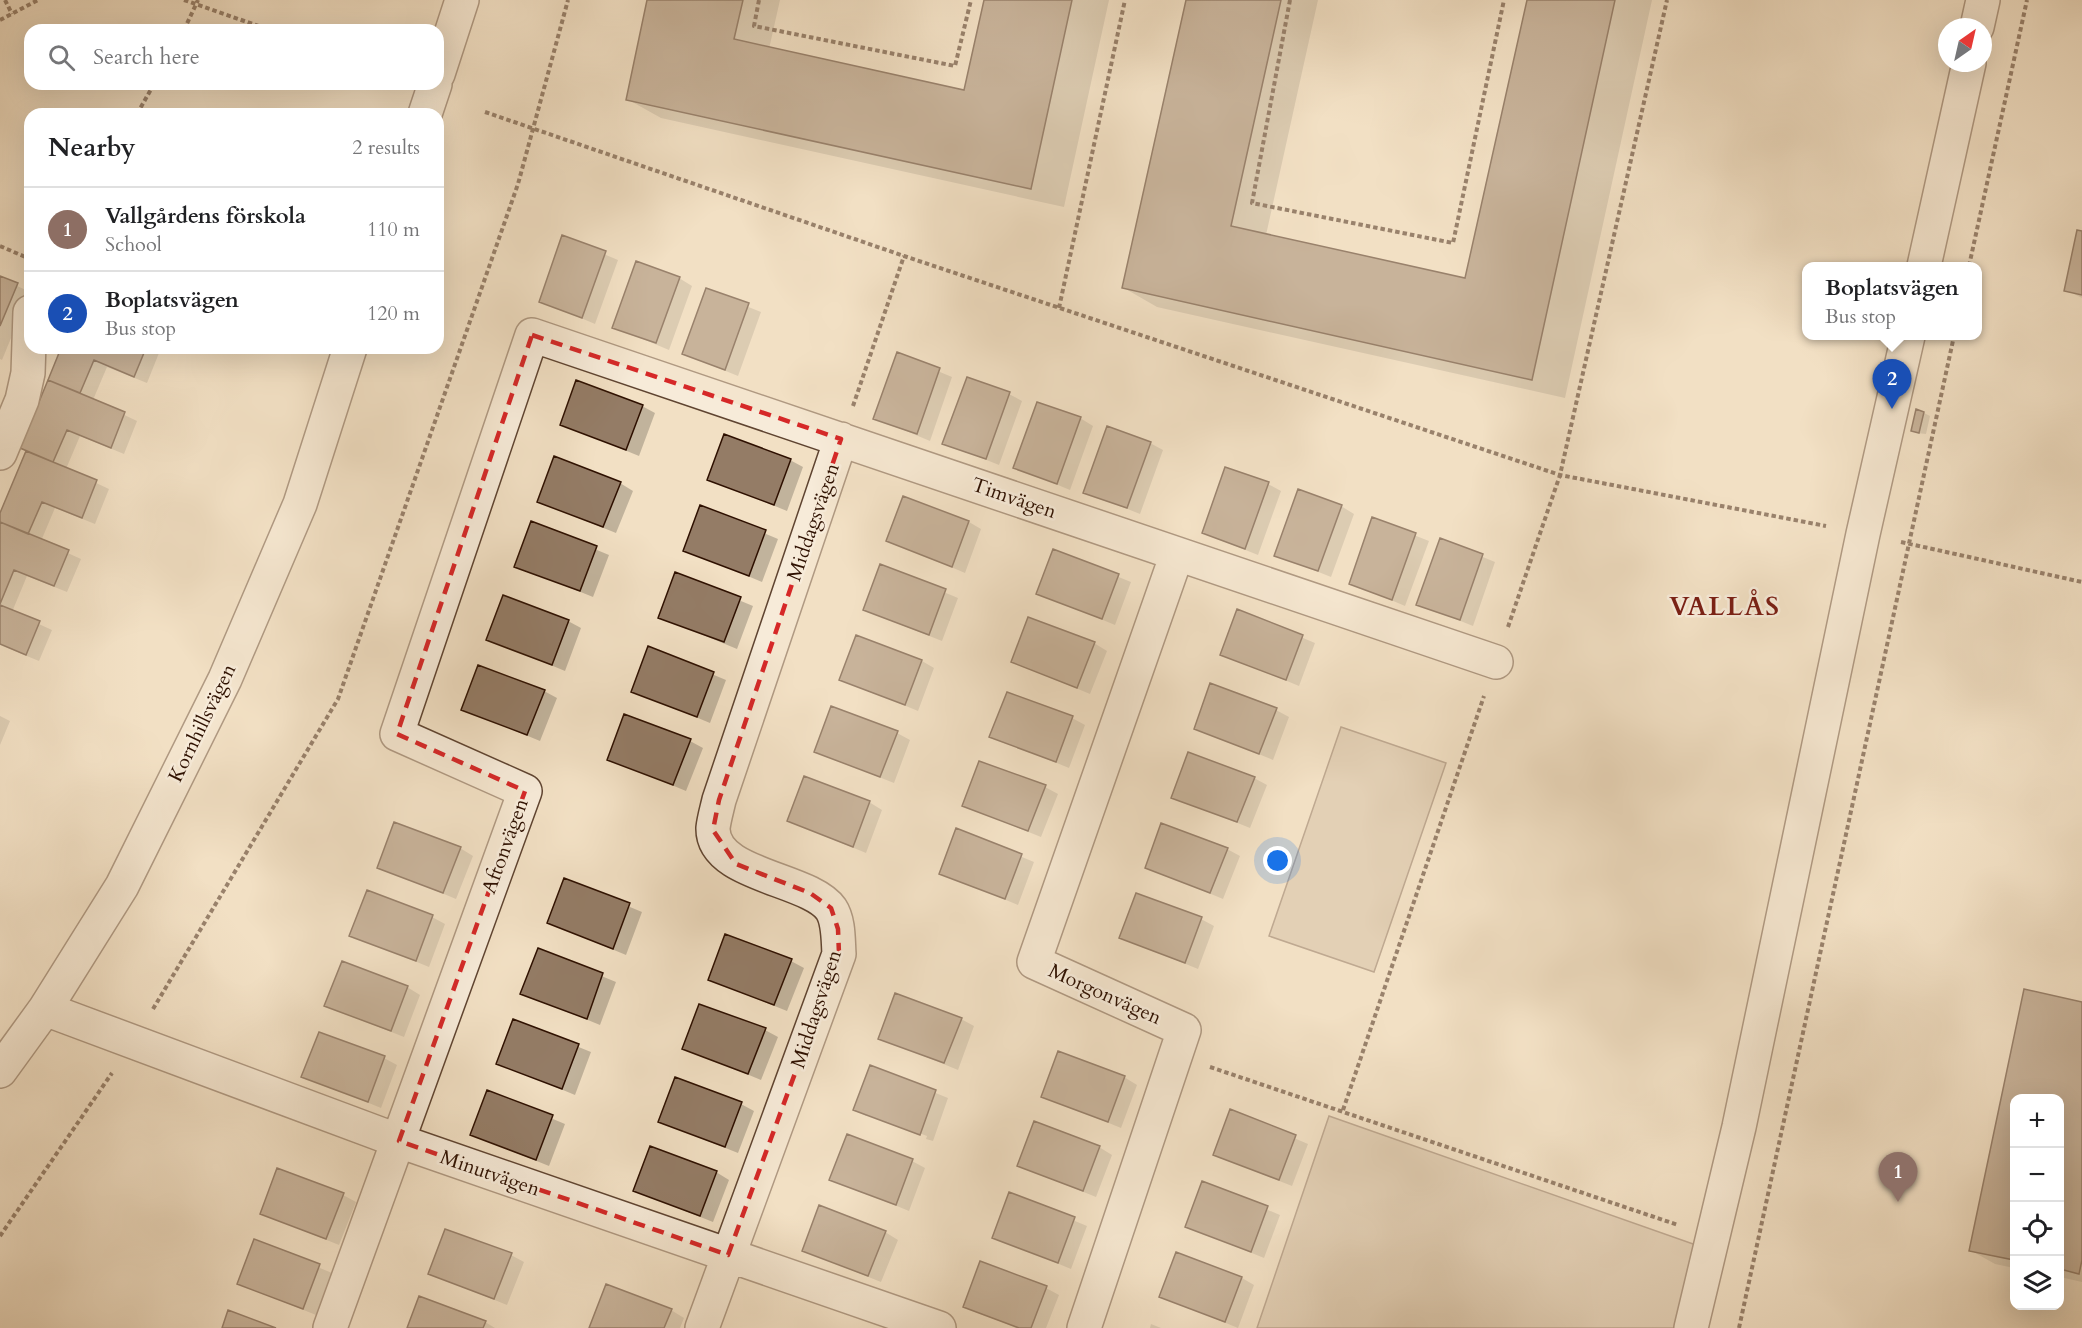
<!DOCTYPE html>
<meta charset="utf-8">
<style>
:root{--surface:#fff;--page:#f2f2f2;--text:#202124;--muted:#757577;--line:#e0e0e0;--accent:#8f2418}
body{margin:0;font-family:Cardo,serif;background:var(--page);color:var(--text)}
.controls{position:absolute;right:18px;bottom:18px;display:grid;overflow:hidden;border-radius:12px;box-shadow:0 6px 24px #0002}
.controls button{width:54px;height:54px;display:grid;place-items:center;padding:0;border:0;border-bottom:2px solid var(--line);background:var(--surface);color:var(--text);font:30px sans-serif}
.compass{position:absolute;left:1938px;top:18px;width:54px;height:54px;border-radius:50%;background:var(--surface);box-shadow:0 6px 24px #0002;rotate:34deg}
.you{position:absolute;left:1278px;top:861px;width:21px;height:21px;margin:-15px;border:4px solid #fff;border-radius:50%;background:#1a73e8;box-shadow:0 0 0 9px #1a73e833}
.badge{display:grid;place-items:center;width:39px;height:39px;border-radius:50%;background:var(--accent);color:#fff;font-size:20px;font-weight:700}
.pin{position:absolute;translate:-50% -50px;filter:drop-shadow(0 2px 3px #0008)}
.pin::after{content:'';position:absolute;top:32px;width:21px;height:18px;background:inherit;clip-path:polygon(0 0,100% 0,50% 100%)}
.popup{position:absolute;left:1802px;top:262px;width:180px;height:78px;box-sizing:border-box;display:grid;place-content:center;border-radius:12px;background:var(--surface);filter:drop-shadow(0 2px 4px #0005);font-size:20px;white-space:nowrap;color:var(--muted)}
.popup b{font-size:22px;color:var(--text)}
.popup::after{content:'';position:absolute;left:50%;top:100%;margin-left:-12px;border:12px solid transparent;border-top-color:var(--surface)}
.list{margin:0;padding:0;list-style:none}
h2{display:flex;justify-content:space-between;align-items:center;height:78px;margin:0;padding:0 24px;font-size:26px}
h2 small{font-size:20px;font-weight:400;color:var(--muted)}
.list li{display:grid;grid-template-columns:39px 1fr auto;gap:18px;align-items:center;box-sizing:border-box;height:84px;padding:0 24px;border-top:2px solid var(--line)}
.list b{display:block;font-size:22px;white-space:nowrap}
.list p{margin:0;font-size:20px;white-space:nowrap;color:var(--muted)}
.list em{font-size:20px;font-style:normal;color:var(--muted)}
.icon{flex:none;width:33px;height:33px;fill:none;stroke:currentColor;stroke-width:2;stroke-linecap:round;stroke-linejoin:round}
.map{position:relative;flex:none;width:2082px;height:1328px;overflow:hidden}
.search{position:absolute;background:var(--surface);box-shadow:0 6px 24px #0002;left:24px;top:24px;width:420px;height:66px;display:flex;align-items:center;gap:15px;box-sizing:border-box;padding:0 21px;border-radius:18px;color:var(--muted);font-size:22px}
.panel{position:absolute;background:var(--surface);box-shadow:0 6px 24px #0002;left:24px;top:108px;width:420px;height:246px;border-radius:18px}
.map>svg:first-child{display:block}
</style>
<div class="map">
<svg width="2082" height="1328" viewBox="0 0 2082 1328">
<rect width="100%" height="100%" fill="#f2e0c4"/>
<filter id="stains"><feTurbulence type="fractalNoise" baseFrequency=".00333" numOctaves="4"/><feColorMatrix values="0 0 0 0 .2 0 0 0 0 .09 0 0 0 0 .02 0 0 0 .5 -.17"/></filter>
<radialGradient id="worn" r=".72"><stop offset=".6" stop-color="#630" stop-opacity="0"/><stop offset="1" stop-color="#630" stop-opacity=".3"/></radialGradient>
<path fill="#d1bda3" stroke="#806652" stroke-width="1.5" d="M1341 727 1446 763 1374 972 1269 936Z
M1329 1116 1696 1245 1677 1328H1257Z"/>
<path fill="#0003" d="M649 0H780L769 49 966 91 986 0H1109L1064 207 661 118 627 99Z
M1187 0H1318L1266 235 1466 280 1528 0H1652L1565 398 1157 307 1124 288Z
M2082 233V298L2066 290Z
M563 237 618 260 595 324 541 301Z
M0 278 30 292 2 360 0 359Z
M679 278 692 286 669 350 614 327Z
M706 290 761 312 738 376 684 354Z
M63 348H161L147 383 107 367 93 400 137 421 124 454 80 436 66 469 109 489 95 524 55 508 41 541 81 559 67 592 27 576 12 612 52 630 39 661 0 645V517L27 451 22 448Z
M897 354 952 377 930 441 875 418Z
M1009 394 1022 401 999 465 944 443Z
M642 406 655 413 639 456 561 424Z
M1924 413 1930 416 1926 434 1917 433 1913 430Z
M1080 418 1093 426 1070 490 1015 467Z
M1150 443 1163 450 1140 514 1085 492Z
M790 460 803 467 787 511 709 479Z
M620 483 633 491 616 533 539 502Z
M1268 484 1281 491 1258 555 1203 533Z
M1341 506 1354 514 1331 577 1276 555Z
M701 507 778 539 762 582 685 550Z
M1373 519 1429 541 1405 606 1351 583Z
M969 522 981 529 965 573 888 540Z
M532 523 609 555 593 597 516 566Z
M1441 540 1495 562 1473 626 1418 604Z
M1054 551 1131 582 1115 625 1038 593Z
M881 566 958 598 942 641 864 610Z
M676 574 753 606 737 649 660 617Z
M1238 611 1315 643 1299 686 1222 654Z
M568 621 581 628 565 671 488 639Z
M1094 643 1107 651 1090 694 1013 662Z
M649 648 726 680 710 723 633 691Z
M922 661 934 668 918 711 841 679Z
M544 691 557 698 540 741 463 709Z
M1276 710 1289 717 1273 760 1195 728Z
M0 716 10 721 0 745Z
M1072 718 1085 725 1069 768 991 736Z
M897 733 910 740 894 783 816 752Z
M690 741 703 748 686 791 609 759Z
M1254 778 1267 785 1250 828 1173 797Z
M1045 787 1058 794 1041 837 964 806Z
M869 802 882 810 866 853 789 821Z
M957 830 1034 862 1018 905 941 873Z
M460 848 473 856 456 899 379 867Z
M1227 849 1240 856 1223 899 1146 867Z
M565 880 642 912 626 955 549 923Z
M432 917 445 924 429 967 351 935Z
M1201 919 1214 926 1198 969 1120 937Z
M538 950 616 982 600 1025 522 993Z
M791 961 804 968 787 1011 710 980Z
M407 987 420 995 404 1037 326 1006Z
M2025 991 2082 1003V1282L2060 1277V1098H2014V1268L1995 1264 1970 1250Z
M961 1019 974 1026 958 1070 880 1038Z
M514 1021 591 1052 575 1095 498 1063Z
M765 1030 778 1037 761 1080 684 1048Z
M384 1058 397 1065 381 1108 303 1076Z
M871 1067 948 1098 933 1141 926 1139 927 1136 866 1113V1116L855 1109Z
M1124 1077 1137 1085 1121 1128 1043 1096Z
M488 1092 565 1124 549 1166 472 1135Z
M741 1104 754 1111 738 1153 660 1122Z
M1231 1111 1308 1144 1292 1186 1215 1155Z
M1099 1147 1112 1155 1096 1197 1019 1166Z
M912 1161 925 1168 909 1211 831 1179Z
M716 1172 729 1180 713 1222 635 1191Z
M1203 1183 1280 1215 1264 1258 1186 1226Z
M1010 1194 1087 1226 1071 1269 994 1237Z
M343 1195 356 1202 339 1245 262 1214Z
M885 1232 898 1240 881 1282 804 1251Z
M255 1241 332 1273 316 1315 239 1284Z
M511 1255 524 1262 507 1305 430 1274Z
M1242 1278 1254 1285 1238 1328 1160 1296Z
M1046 1288 1059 1295 1046 1328H1016L965 1306Z
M671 1310 684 1318 680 1328H590Z
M485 1322 495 1328H409Z
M1151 1324 1161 1328H1150Z"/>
<path fill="#947c66" stroke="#2e1000" stroke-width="1.5" d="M647 0H743L734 39 964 90 984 0H1072L1031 189 626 100Z
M1186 0H1281L1231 226 1465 278 1527 0H1615L1532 380 1122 288Z
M2077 230 2082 231V295L2064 291Z
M562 235 606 251 582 318 539 302Z
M636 261 680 277 656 343 612 328Z
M0 276 18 283 0 326Z
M706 288 749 303 725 370 682 354Z
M61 348H146L134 377 94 360 80 393 48 380Z
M897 352 940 368 917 434 873 419Z
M967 377 1010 392 986 459 942 444Z
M48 380 125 412 111 448 67 430 53 462 20 448Z
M576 380 643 405 626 450 560 425Z
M1037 402 1081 417 1057 484 1013 468Z
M1916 409 1924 412 1919 433 1911 431Z
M1107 426 1151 442 1127 508 1083 493Z
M724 434 791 459 774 505 707 480Z
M26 451 97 480 82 518 42 502 28 534 0 522V513Z
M554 456 621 482 603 527 537 502Z
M1225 467 1269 482 1245 549 1202 533Z
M1298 489 1342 505 1318 571 1274 556Z
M903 496 969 521 952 567 886 541Z
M700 505 766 530 749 576 683 551Z
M1372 517 1416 533 1392 600 1349 584Z
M531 521 597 546 580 591 514 567Z
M0 522 69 550 54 586 14 570 0 604Z
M1440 538 1483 554 1460 620 1416 605Z
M1053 549 1119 574 1102 619 1036 594Z
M880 564 946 589 929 635 863 610Z
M675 572 741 597 724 642 658 618Z
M503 595 569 620 552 665 486 640Z
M0 605 40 621 26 655 0 644Z
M1237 609 1303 635 1286 680 1220 655Z
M1028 617 1095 642 1077 688 1011 662Z
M856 635 922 660 905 705 839 680Z
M648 646 714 672 697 717 631 692Z
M478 665 545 690 527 735 461 710Z
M1210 683 1277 708 1259 754 1194 729Z
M1007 692 1073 716 1056 762 989 737Z
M831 706 898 731 880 777 814 752Z
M624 714 691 739 673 785 607 760Z
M1188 752 1255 777 1237 822 1171 798Z
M979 761 1046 785 1028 831 962 806Z
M804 776 870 801 853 847 787 821Z
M394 822 461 847 443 893 377 868Z
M1161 823 1228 848 1210 893 1145 868Z
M956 828 1022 854 1005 899 939 874Z
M564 878 630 903 613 949 547 923Z
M367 890 433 915 416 961 349 936Z
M1136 893 1202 917 1185 963 1119 938Z
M725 934 792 959 774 1005 708 980Z
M538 948 603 973 587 1019 520 994Z
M342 961 408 986 391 1031 324 1006Z
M2024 989 2082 1002V1260L2079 1274 2060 1269V1098H2014V1260L1969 1251Z
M895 993 962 1018 944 1063 878 1039Z
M699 1004 766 1028 748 1074 682 1049Z
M513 1019 579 1044 562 1089 496 1064Z
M319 1032 385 1056 368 1102 301 1077Z
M1058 1051 1125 1076 1108 1122 1041 1097Z
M870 1065 936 1090 920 1135 853 1110Z
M675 1077 742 1102 725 1147 658 1122Z
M487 1090 553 1115 536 1160 470 1135Z
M1230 1109 1296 1135 1279 1180 1213 1155Z
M1034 1121 1100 1146 1083 1191 1017 1166Z
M847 1134 913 1159 896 1205 829 1180Z
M650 1146 717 1171 700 1216 633 1191Z
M277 1168 344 1193 326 1239 260 1214Z
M1202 1181 1268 1206 1251 1252 1185 1227Z
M1009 1192 1075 1217 1058 1263 992 1238Z
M819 1205 886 1231 868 1276 802 1251Z
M445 1229 512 1253 494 1299 428 1274Z
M254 1239 320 1264 303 1309 237 1284Z
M1176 1252 1242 1277 1225 1322 1159 1297Z
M980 1261 1047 1286 1031 1328H1019L963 1307Z
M606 1284 672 1309 664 1328H589Z
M419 1296 486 1321 483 1328H407Z
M228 1310 276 1328H222Z"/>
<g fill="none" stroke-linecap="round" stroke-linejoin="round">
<defs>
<path id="minor" d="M1977 27 1983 0
M438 74 462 0
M425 114 435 84
M1924 266 1969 63
M0 453 22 400 28 373 30 312
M45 1009 399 1141 939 1328
M0 1071 45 1009 122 886 225 679 300 504 350 348
M330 1328 525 791 397 734 532 335 1496 662
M702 1328 839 954C838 940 839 921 831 909 809 878 712 876 713 828 714 819 717 809 719 800L841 439
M1084 1328 1184 1030 1034 962 1177 554
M1691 1328 1739 1127 1863 534 1908 336"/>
</defs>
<use href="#minor" stroke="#5f4431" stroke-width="36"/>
<path stroke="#2e1000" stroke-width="4" stroke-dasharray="4.5 3" stroke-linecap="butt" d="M5 0 12 14
M184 0 270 30
M759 0 754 26 955 66 971 0
M1290 0 1252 203 1453 243 1504 0
M0 20 38 0
M184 30 198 0
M485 112 904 256 1560 475 1826 526
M137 114 154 84
M0 246 30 259
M1969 266 2027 0
M1059 308 1125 0
M853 406 904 256
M1901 542 2082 582
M1508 627 1560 475 1667 0
M153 1009 338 699 518 184 568 0
M1210 1067 1678 1225
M1343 1110 1484 696
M0 1236 112 1073
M1739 1328 1954 336"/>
<use href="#minor" stroke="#f7ebd9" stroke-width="33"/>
</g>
<path d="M0 0H2082V1328H0ZM532 335 841 439 719 800 713 830 736 864 810 893 831 908 838 929 839 954 728 1255 399 1141 525 791 397 734Z" fill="#f2e0c4" fill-opacity=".55" fill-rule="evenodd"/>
<path fill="none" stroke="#d62828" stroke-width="4.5" stroke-dasharray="12 8" stroke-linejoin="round" d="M532 335 841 439 719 800 713 830 736 864 810 893 831 908 838 929 839 954 728 1255 399 1141 525 791 397 734Z"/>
<g text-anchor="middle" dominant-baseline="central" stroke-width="5" stroke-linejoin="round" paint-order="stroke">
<g font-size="20" fill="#2e1000" stroke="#f7ebd9">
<text transform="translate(1014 498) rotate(19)">Timvägen</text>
<text transform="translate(813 522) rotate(-71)">Middagsvägen</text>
<text transform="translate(202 723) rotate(-64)">Kornhillsvägen</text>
<text transform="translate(505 846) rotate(-70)">Aftonvägen</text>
<text transform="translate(1105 994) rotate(24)">Morgonvägen</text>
<text transform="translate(816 1009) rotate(-72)">Middagsvägen</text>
<text transform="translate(490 1173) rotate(19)">Minutvägen</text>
</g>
<g font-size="26" font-weight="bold" letter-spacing="1.5" fill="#7a1f14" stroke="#f7ebd9">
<text x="1725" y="606">VALLÅS</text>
</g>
</g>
<rect width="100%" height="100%" filter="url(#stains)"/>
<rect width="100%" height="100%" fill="url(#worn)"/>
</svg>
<div class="controls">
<button>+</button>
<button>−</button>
<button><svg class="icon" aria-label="locate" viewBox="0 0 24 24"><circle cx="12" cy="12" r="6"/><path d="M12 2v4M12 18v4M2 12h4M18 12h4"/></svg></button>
<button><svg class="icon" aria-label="layers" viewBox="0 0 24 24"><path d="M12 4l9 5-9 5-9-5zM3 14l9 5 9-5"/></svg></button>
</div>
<svg class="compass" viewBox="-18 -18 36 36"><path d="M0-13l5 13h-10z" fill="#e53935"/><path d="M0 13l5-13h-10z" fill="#757577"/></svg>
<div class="you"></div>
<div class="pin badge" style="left:1898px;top:1202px;background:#8d6e63">1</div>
<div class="pin badge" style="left:1892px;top:409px;background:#1a4fb4">2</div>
<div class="popup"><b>Boplatsvägen</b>Bus stop</div>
<div class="search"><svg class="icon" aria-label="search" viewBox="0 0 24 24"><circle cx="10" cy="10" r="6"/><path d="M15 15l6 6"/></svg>Search here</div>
<section class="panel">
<h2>Nearby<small>2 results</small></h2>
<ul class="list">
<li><span class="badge" style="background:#8d6e63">1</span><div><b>Vallgårdens förskola</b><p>School</p></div><em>110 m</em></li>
<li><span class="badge" style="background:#1a4fb4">2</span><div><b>Boplatsvägen</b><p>Bus stop</p></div><em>120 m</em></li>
</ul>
</section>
</div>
